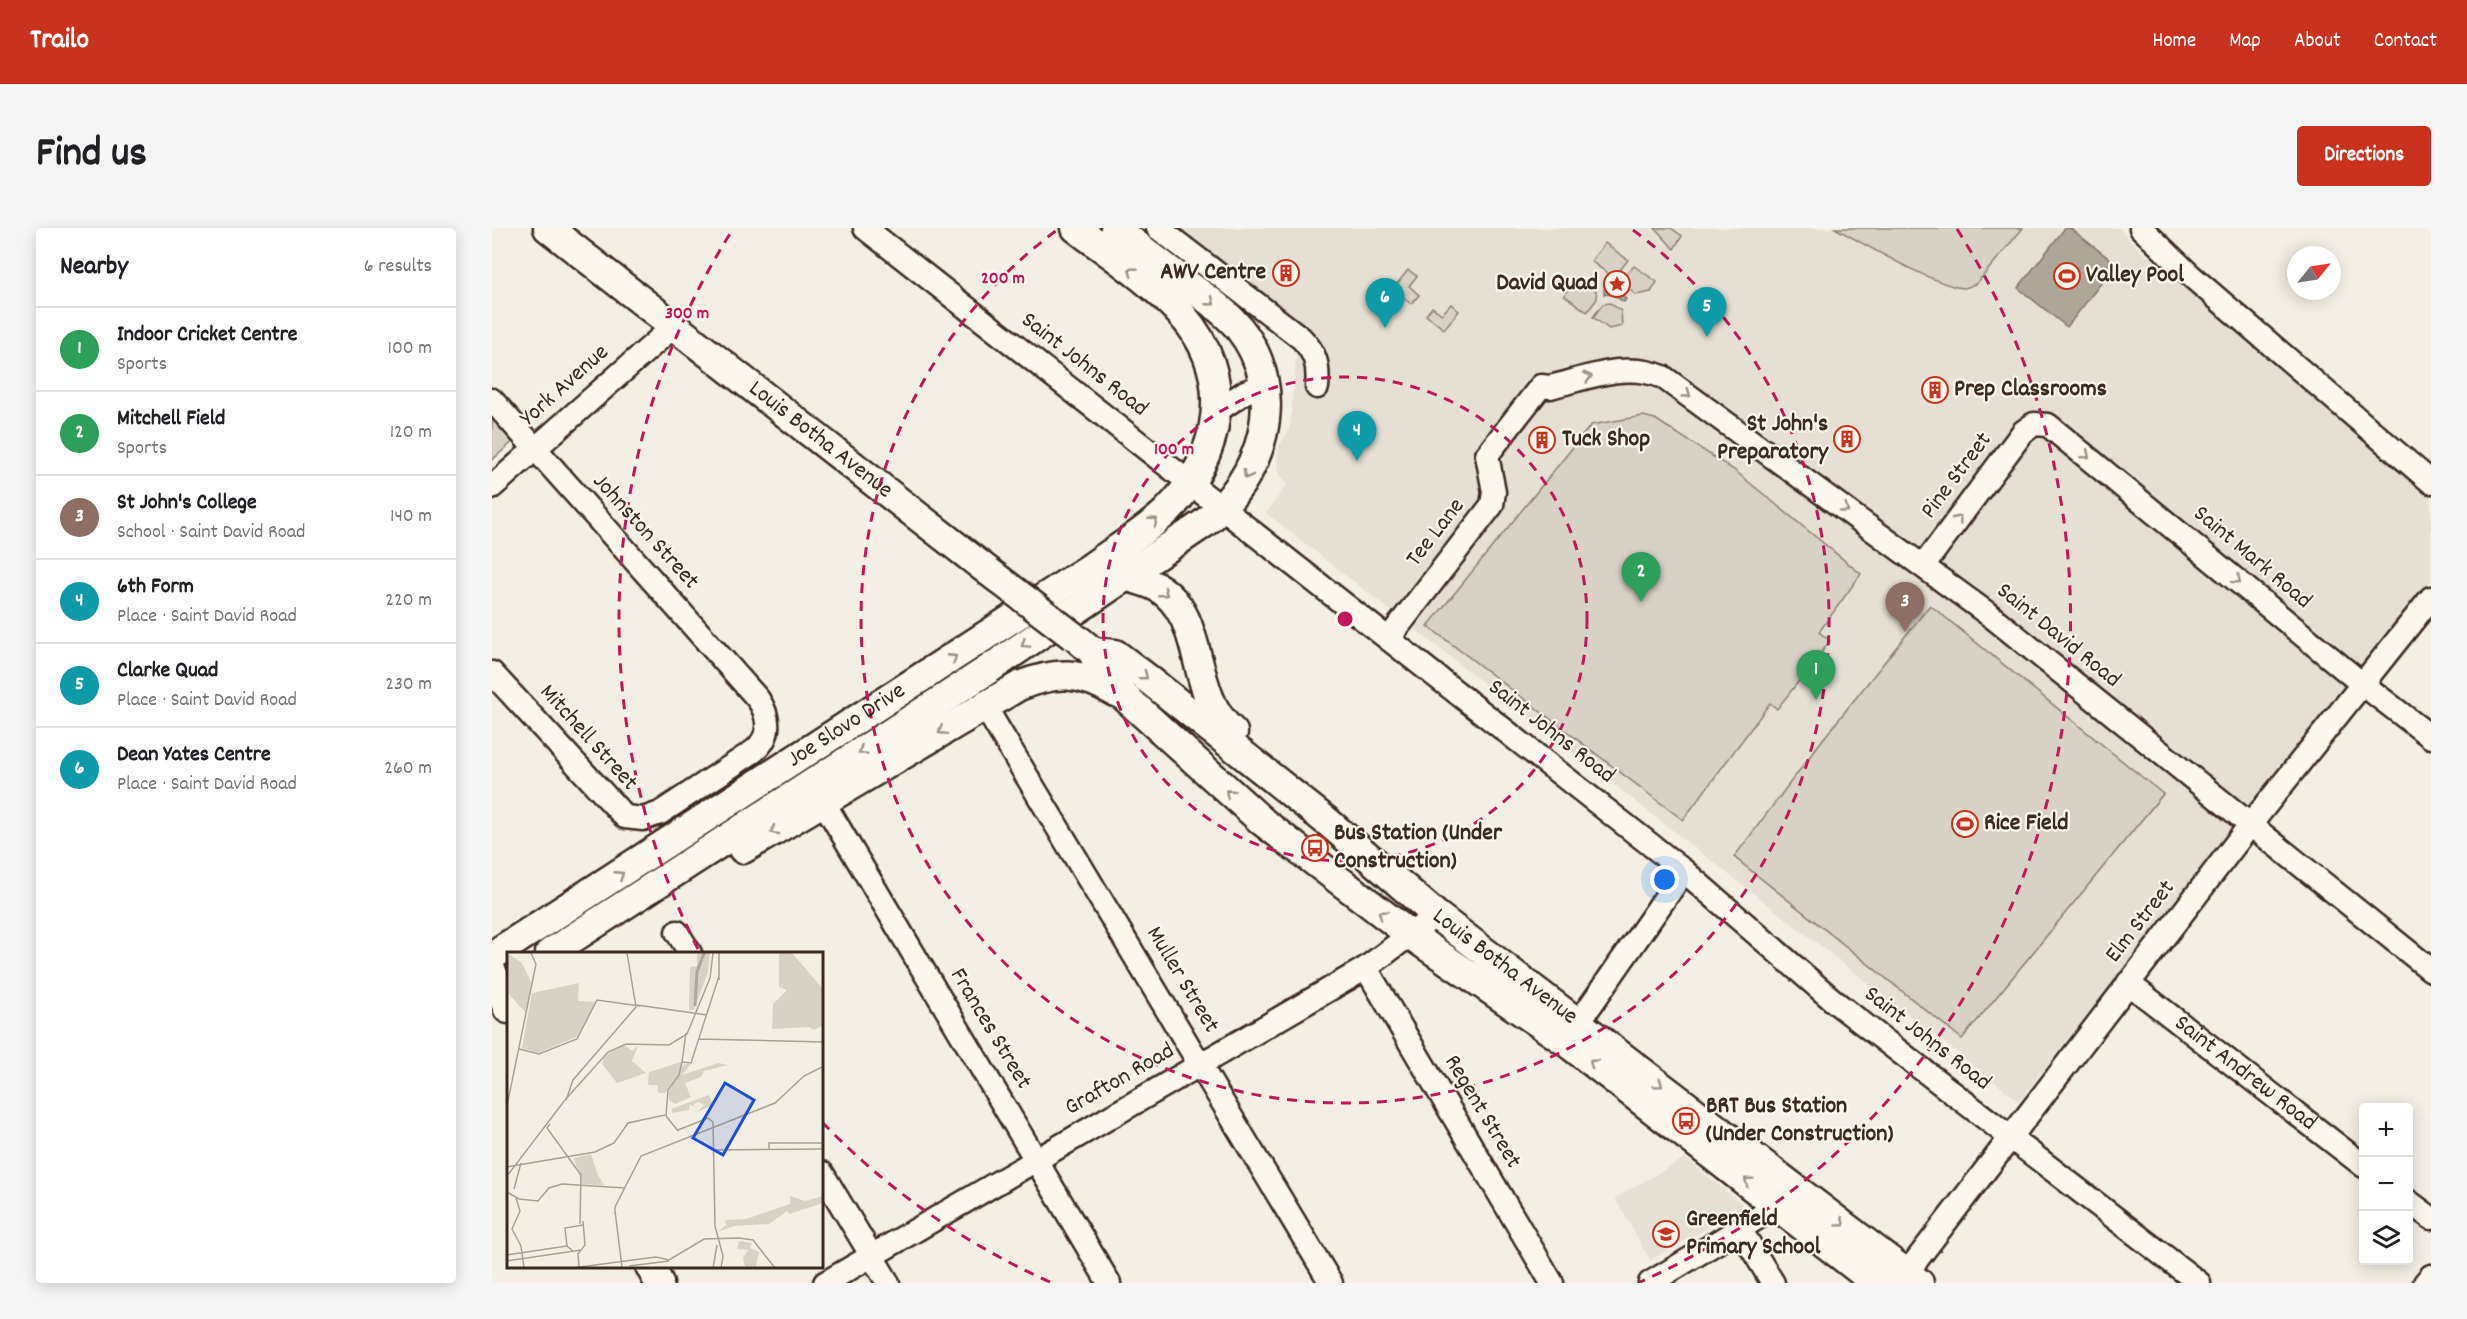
<!DOCTYPE html>
<meta charset="utf-8">
<style>
:root{--surface:#fff;--page:#f6f6f6;--text:#202124;--muted:#757577;--line:#e0e0e0;--accent:#c8321e}
body{margin:0;font-family:Dekko,sans-serif;background:var(--page);color:var(--text)}
.controls{position:absolute;right:18px;bottom:18px;display:grid;overflow:hidden;border-radius:6px;box-shadow:0 3px 15px #0003}
.controls button{width:54px;height:54px;display:grid;place-items:center;padding:0;border:0;border-bottom:2px solid var(--line);background:var(--surface);color:var(--text);font:30px sans-serif}
.compass{position:absolute;left:1795px;top:18px;width:54px;height:54px;border-radius:50%;background:var(--surface);box-shadow:0 3px 15px #0003;rotate:60deg}
.you{position:absolute;left:1173px;top:652px;width:21px;height:21px;margin:-15px;border:4px solid #fff;border-radius:50%;background:#1a73e8;box-shadow:0 0 0 9px #1a73e833}
.badge{display:grid;place-items:center;width:39px;height:39px;border-radius:50%;background:var(--accent);color:#fff;font-size:20px;font-weight:700}
.pin{position:absolute;translate:-50% -50px;filter:drop-shadow(0 2px 3px #0008)}
.pin::after{content:'';position:absolute;top:32px;width:21px;height:18px;background:inherit;clip-path:polygon(0 0,100% 0,50% 100%)}
.list{margin:0;padding:0;list-style:none}
h2{display:flex;justify-content:space-between;align-items:center;height:78px;margin:0;padding:0 24px;font-size:26px}
h2 small{font-size:20px;font-weight:400;color:var(--muted)}
.list li{display:grid;grid-template-columns:39px 1fr auto;gap:18px;align-items:center;box-sizing:border-box;height:84px;padding:0 24px;border-top:2px solid var(--line)}
.list b{display:block;font-size:22px;white-space:nowrap}
.list p{margin:0;font-size:20px;white-space:nowrap;color:var(--muted)}
.list em{font-size:20px;font-style:normal;color:var(--muted)}
.icon{flex:none;width:33px;height:33px;fill:none;stroke:currentColor;stroke-width:2;stroke-linecap:round;stroke-linejoin:round}
.map{position:relative;flex:none;width:1939px;height:1055px;overflow:hidden;border-radius:6px}
header{display:flex;align-items:center;gap:36px;box-sizing:border-box;height:84px;padding:0 30px;background:var(--accent);color:#fff}
header strong{font-size:28px}
nav{display:flex;gap:33px;margin-inline-start:auto;font-size:21px}
.intro{display:flex;align-items:center;justify-content:space-between;box-sizing:border-box;height:144px;padding:0 36px}
h1{margin:0;font-size:42px}
.button{padding:15px 27px;border-radius:6px;background:var(--accent);color:#fff;font-size:21px;font-weight:700}
main{display:flex;gap:36px;padding:0 36px}
aside{flex:1;background:var(--surface);border-radius:6px;box-shadow:0 3px 15px #0003}
.map>svg:first-child{display:block}
</style>
<header>
<strong>Trailo</strong>
<nav><a>Home</a><a>Map</a><a>About</a><a>Contact</a></nav>
</header>
<div class="intro"><h1>Find us</h1><a class="button">Directions</a></div>
<main>
<aside>
<h2>Nearby<small>6 results</small></h2>
<ul class="list">
<li><span class="badge" style="background:#2e9e5b">1</span><div><b>Indoor Cricket Centre</b><p>Sports</p></div><em>100 m</em></li>
<li><span class="badge" style="background:#2e9e5b">2</span><div><b>Mitchell Field</b><p>Sports</p></div><em>120 m</em></li>
<li><span class="badge" style="background:#8d6e63">3</span><div><b>St John's College</b><p>School · Saint David Road</p></div><em>140 m</em></li>
<li><span class="badge" style="background:#0f9aa8">4</span><div><b>6th Form</b><p>Place · Saint David Road</p></div><em>220 m</em></li>
<li><span class="badge" style="background:#0f9aa8">5</span><div><b>Clarke Quad</b><p>Place · Saint David Road</p></div><em>230 m</em></li>
<li><span class="badge" style="background:#0f9aa8">6</span><div><b>Dean Yates Centre</b><p>Place · Saint David Road</p></div><em>260 m</em></li>
</ul>
</aside>
<div class="map">
<svg width="1939" height="1055" viewBox="0 0 1939 1055">
<rect width="100%" height="100%" fill="#f3efe4"/>
<filter id="ink" filterUnits="userSpaceOnUse"><feTurbulence type="fractalNoise" baseFrequency=".0167" numOctaves="2"/><feDisplacementMap in="SourceGraphic" scale="12" xChannelSelector="R" yChannelSelector="G"/><feConvolveMatrix kernelMatrix="1 2 1 2 8 2 1 2 1" color-interpolation-filters="sRGB"/></filter>
<g filter="url(#ink)">
<path fill="#e5dfd4" d="M656 0H1627L1651 25 1684 48 1939 266V352L1527 873 774 285 795 257 788 247 785 232 787 218 798 200 805 120Z
M1193 930 1254 979 1158 1032 1123 970Z"/>
<path fill="#d8d1c6" stroke="#8a7e72" stroke-width="1.5" d="M1163 0H1179L1190 8 1182 21Z
M1343 0H1531L1485 55C1480 57 1476 60 1472 60 1445 59 1370 15 1343 0Z
M1113 15 1136 32 1125 46 1118 47 1099 33Z
M1142 38 1165 54 1159 64 1144 67 1132 57 1131 50Z
M916 42 925 48 917 58 927 67 919 76 901 61Z
M1086 49 1104 63 1105 71 1095 84 1072 67Z
M1118 75 1129 83 1130 98 1117 101 1101 89 1111 76Z
M959 76 967 83 952 101 934 87 940 79 950 86Z
M0 184 24 211 0 232Z
M1151 188 1163 191 1242 242 1369 346 1327 404 1338 413 1285 481 1278 475 1191 592 936 398 1099 197Z
M1438 377 1671 566 1470 811 1242 629 1331 511Z"/>
<path fill="#afa69a" stroke="#817468" stroke-width="1.5" d="M1573 0H1578L1624 36 1575 99 1526 60Z
M1123 53 1125 62 1134 71 1132 74 1121 67 1112 66V54Z"/>
<g fill="none" stroke-linecap="round" stroke-linejoin="round">
<defs>
<g id="minor">
<path d="M373 0 1192 643 1343 774 1707 1055"/>
<path d="M666 0 809 110C824 125 827 138 825 159"/>
<path d="M1649 0 1698 47 1939 254"/>
<path d="M0 172 266 471C278 489 280 508 262 523L168 585 151 591 133 589 0 445"/>
<path d="M725 183 753 164 774 157"/>
<path d="M0 259 182 98"/>
<path d="M1431 338 1531 204 1542 196 1556 197 1869 455 1939 509"/>
<path d="M897 410 1000 277 1002 264 995 227 1049 158 1058 159C1096 150 1134 133 1171 149L1499 388 1939 742"/>
<path d="M492 477 839 1055"/>
<path d="M332 575 617 1055"/>
<path d="M185 704 198 725"/>
<path d="M874 740 1060 1055"/>
<path id="s1" d="M1636 755 1872 938"/>
<path d="M1087 794 1192 643"/>
<path d="M330 945 396 1055"/>
<path d="M1916 973 1939 990"/>
<path d="M1248 1001 1281 1055"/>
<path d="M333 1055 874 740 944 687"/>
<path d="M1158 1055 1287 977"/>
<path d="M1407 1055 1758 597 1939 370"/>
<path d="M1933 1055 1939 1048"/>
</g>
<g id="major">
<path id="s2" d="M56 0 496 343"/>
<path d="M620 345C635 349 651 352 665 359 716 389 695 465 741 504"/>
<path d="M588 413 601 424 608 444 635 471 771 594 920 708 1073 813 1384 1055"/>
<path id="s3" d="M601 424 623 426 656 451 837 595 944 687 1427 1055"/>
<path d="M251 621 527 458C564 443 588 443 623 464"/>
<path d="M58 725 494 443 711 296C771 251 798 164 747 100 734 84 715 71 699 59 673 39 648 20 623 0"/>
<path id="s4" d="M0 728 598 340C623 322 652 305 675 283 730 228 744 148 690 87 660 53 620 28 584 0"/>
<path d="M0 744 16 781"/>
<path d="M158 1038 167 1055"/>
</g>
</defs>
<use href="#minor" stroke="#3b2a1e" stroke-width="27"/>
<use href="#major" stroke="#3b2a1e" stroke-width="33"/>
<use href="#minor" stroke="#fbf7ec" stroke-width="22"/>
<use href="#major" stroke="#fbf7ec" stroke-width="28"/>
<defs>
<path id="major-bridge" d="M496 343 581 408"/>
</defs>
<use href="#major-bridge" stroke="#3b2a1e" stroke-width="33" stroke-linecap="butt"/>
<use href="#major-bridge" stroke="#fbf7ec" stroke-width="28"/>
</g>
<defs><path id="oneway-chevron" d="M-2-3.5L2.5 0L-2 3.5" fill="none" stroke-width="1.6" stroke-linecap="round" stroke-linejoin="round" transform="scale(1.5)"/></defs>
<g stroke="#9b9085">
<use href="#oneway-chevron" transform="translate(640 43) rotate(-142)"/>
<use href="#oneway-chevron" transform="translate(719 74) rotate(39)"/>
<use href="#oneway-chevron" transform="translate(1096 149) rotate(-15)"/>
<use href="#oneway-chevron" transform="translate(1195 166) rotate(36)"/>
<use href="#oneway-chevron" transform="translate(1594 227) rotate(40)"/>
<use href="#oneway-chevron" transform="translate(755 247) rotate(118)"/>
<use href="#oneway-chevron" transform="translate(1353 281) rotate(36)"/>
<use href="#oneway-chevron" transform="translate(1466 291) rotate(-53)"/>
<use href="#oneway-chevron" transform="translate(662 293) rotate(-39)"/>
<use href="#oneway-chevron" transform="translate(1745 352) rotate(40)"/>
<use href="#oneway-chevron" transform="translate(672 365) rotate(39)"/>
<use href="#oneway-chevron" transform="translate(533 416) rotate(146)"/>
<use href="#oneway-chevron" transform="translate(461 430) rotate(-33)"/>
<use href="#oneway-chevron" transform="translate(652 448) rotate(38)"/>
<use href="#oneway-chevron" transform="translate(450 503) rotate(148)"/>
<use href="#oneway-chevron" transform="translate(370 523) rotate(147)"/>
<use href="#oneway-chevron" transform="translate(737 565) rotate(-139)"/>
<use href="#oneway-chevron" transform="translate(282 603) rotate(150)"/>
<use href="#oneway-chevron" transform="translate(128 647) rotate(-33)"/>
<use href="#oneway-chevron" transform="translate(890 686) rotate(-143)"/>
<use href="#oneway-chevron" transform="translate(1101 835) rotate(-143)"/>
<use href="#oneway-chevron" transform="translate(1167 856) rotate(37)"/>
<use href="#oneway-chevron" transform="translate(1256 953) rotate(-143)"/>
<use href="#oneway-chevron" transform="translate(1349 995) rotate(37)"/>
</g>
</g>
<g fill="none" stroke="#c2185b" stroke-width="3" stroke-dasharray="10 8">
<circle cx="853" cy="391" r="242"/>
<path d="M1141 2A484 484 0 1 1 565 2"/>
<path d="M558 1054A726 726 0 0 1 331 895M206 721A726 726 0 0 1 241 1M1465 1A726 726 0 0 1 1148 1054"/>
</g>
<defs>
<symbol id="building-ring" viewBox="-11 -11 22 22"><circle r="9.5" fill="#fbf7ec" stroke="#c8321e" stroke-width="1.5"/><path d="M-4-6H4V6H1V3H-1V6H-4ZM-2.5-4.3h1.7v1.8h-1.7ZM.8-4.3h1.7v1.8H.8ZM-2.5-1h1.7V.8h-1.7ZM.8-1h1.7V.8H.8Z" fill="#c8321e"/></symbol>
<symbol id="stadium-ring" viewBox="-11 -11 22 22"><circle r="9.5" fill="#fbf7ec" stroke="#c8321e" stroke-width="1.5"/><path d="M0-5a6.5 5 0 1 0 0 10a6.5 5 0 1 0 0-10ZM-3.5-1.8h7v3.6h-7Z" fill="#c8321e"/></symbol>
<symbol id="sight-ring" viewBox="-11 -11 22 22"><circle r="9.5" fill="#fbf7ec" stroke="#c8321e" stroke-width="1.5"/><path d="M0-6L1.8-2.2L6-1.7L2.9 1.2L3.7 5.4L0 3.3L-3.7 5.4L-2.9 1.2L-6-1.7L-1.8-2.2Z" fill="#c8321e"/></symbol>
<symbol id="bus-ring" viewBox="-11 -11 22 22"><circle r="9.5" fill="#fbf7ec" stroke="#c8321e" stroke-width="1.5"/><path d="M-5-6H5V4H4V6H2V4H-2V6H-4V4H-5ZM-3.5-4V0h7V-4ZM-3.5 1.2v1.5H-2V1.2ZM2 1.2v1.5H3.5V1.2Z" fill="#c8321e"/></symbol>
<symbol id="school-ring" viewBox="-11 -11 22 22"><circle r="9.5" fill="#fbf7ec" stroke="#c8321e" stroke-width="1.5"/><path d="M0-5L7-2L0 1L-7-2ZM-4 1L0 2.5L4 1V4Q0 6-4 4Z" fill="#c8321e"/></symbol>
</defs>
<g fill-rule="evenodd">
<use href="#building-ring" x="779" y="30" width="30" height="30"/>
<use href="#stadium-ring" x="1560" y="33" width="30" height="30"/>
<use href="#sight-ring" x="1110" y="41" width="30" height="30"/>
<use href="#building-ring" x="1428" y="147" width="30" height="30"/>
<use href="#building-ring" x="1340" y="196" width="30" height="30"/>
<use href="#building-ring" x="1035" y="197" width="30" height="30"/>
<use href="#stadium-ring" x="1458" y="581" width="30" height="30"/>
<use href="#bus-ring" x="808" y="605" width="30" height="30"/>
<use href="#bus-ring" x="1179" y="878" width="30" height="30"/>
<use href="#school-ring" x="1159" y="991" width="30" height="30"/>
</g>
<g text-anchor="middle" dominant-baseline="central" stroke-width="4.5" stroke-linejoin="round" paint-order="stroke">
<g font-size="24" font-weight="bold" fill="#3b2a1e" stroke="#fbf7ec" text-anchor="start">
<text x="774" y="45" text-anchor="end">AWV Centre</text>
<text x="1594" y="48">Valley Pool</text>
<text x="1106" y="56" text-anchor="end">David Quad</text>
<text x="1462" y="162">Prep Classrooms</text>
<text x="1336" y="197" text-anchor="end">St John's<tspan x="1336" dy="28">Preparatory</tspan></text>
<text x="1070" y="212">Tuck Shop</text>
<text x="1492" y="596">Rice Field</text>
<text x="842" y="606">Bus Station (Under<tspan x="842" dy="28">Construction)</tspan></text>
<text x="1214" y="879">BRT Bus Station<tspan x="1214" dy="28">(Under Construction)</tspan></text>
<text x="1194" y="992">Greenfield<tspan x="1194" dy="28">Primary School</tspan></text>
</g>
<g font-size="24" fill="#3b2a1e" stroke="#fbf7ec">
<text transform="translate(592 137) rotate(38)">Saint Johns Road</text>
<text transform="translate(73 158) rotate(-42)">York Avenue</text>
<text stroke="none"><textPath href="#s2" startOffset="345">Louis Botha Avenue</textPath></text>
<text transform="translate(1465 248) rotate(-53)">Pine Street</text>
<text transform="translate(153 304) rotate(48)">Johnston Street</text>
<text transform="translate(944 305) rotate(-52)">Tee Lane</text>
<text transform="translate(1760 330) rotate(40)">Saint Mark Road</text>
<text transform="translate(1566 408) rotate(39)">Saint David Road</text>
<text stroke="none"><textPath href="#s4" startOffset="423">Joe Slovo Drive</textPath></text>
<text transform="translate(1059 504) rotate(38)">Saint Johns Road</text>
<text transform="translate(96 510) rotate(48)">Mitchell Street</text>
<text transform="translate(1649 694) rotate(-52)">Elm Street</text>
<text stroke="none"><textPath href="#s3" startOffset="522">Louis Botha Avenue</textPath></text>
<text transform="translate(690 752) rotate(59)">Muller Street</text>
<text transform="translate(498 801) rotate(59)">Frances Street</text>
<text transform="translate(1435 811) rotate(38)">Saint Johns Road</text>
<text stroke="none"><textPath href="#s1" startOffset="148">Saint Andrew Road</textPath></text>
<text transform="translate(628 852) rotate(-30)">Grafton Road</text>
<text transform="translate(990 884) rotate(59)">Regent Street</text>
</g>
</g>
<g transform="translate(15 724)">
<rect width="316" height="316" fill="#f3efe4"/>
<path d="M0 1 15 11 25 32 19 61 0 40ZM190 1H203L201 20 187 58H182L183 15 190 14ZM272 1H285L316 37V73L307 78 302 75 265 77 266 52 280 38 272 35ZM72 31 71 49 89 50 72 84 31 101 15 96 25 41ZM118 93 125 99 131 94 125 109 139 121 110 131 95 112 98 103ZM174 110 173 121 158 141H151V133H141L142 120ZM211 111 221 113 197 119 194 125 178 131 184 145 168 152 162 148V139L177 112H184L175 123ZM202 143 206 153 190 160 197 153 191 150 186 153 190 155 183 153 182 158 166 161 164 157ZM84 202 91 223 97 233 75 232 67 206ZM283 244 298 249 316 244V251L282 262 280 259 262 272 227 274 211 280 219 273 218 268 239 267 283 252ZM232 289 245 291 243 296 252 300 249 315 238 314 236 306 241 298 230 297Z" fill="#d8d1c6"/>
<path fill="none" stroke="#afa69a" stroke-width="3" d="M188 54 190 20 197 1"/>
<path fill="none" stroke="#a9a095" stroke-width="1.5" d="M212 28V1M130 53 200 63M192 87 317 90M12 97 32 102 70 87 90 48 133 54M175 110 179 81M59 148 66 128 129 55 120 1M0 154 29 12 24 1M43 172 40 176 74 223 73 272M171 178 201 166 206 170 208 274 216 304 214 316M171 179 159 164 161 138 172 123 175 110 184 111 212 24M206 198 317 197M262 198V191H317M0 215 88 200 107 191 121 171 158 163M0 224 58 148 101 100 119 92 162 93 180 82 203 26 206 1M7 237 14 211M0 240 12 247 31 249 42 236 55 232 118 236M9 246 13 259 5 277 14 294 17 316M108 259 115 315M108 262V255L134 204 268 151 297 124 317 114M67 300 60 294 58 276 76 273M0 303 60 294M0 309 74 298M122 314 162 309M72 315 71 302 78 293 76 269M65 316 149 305 162 308 197 287 232 286 246 288 268 316M206 316 210 293"/>
<path fill="#1d4ed8" fill-opacity="0.15" stroke="#1d4ed8" stroke-width="3" d="M218 131 247 148 216 203 186 186Z"/>
<rect width="316" height="316" fill="none" stroke="#3b2a1e" stroke-width="3"/>
</g>
<circle cx="853" cy="391" r="9" fill="#c2185b" stroke="#fbf7ec" stroke-width="3"/>
<g font-size="18" text-anchor="middle" font-weight="bold" fill="#c2185b" stroke="#fbf7ec" stroke-width="4.5" stroke-linejoin="round" paint-order="stroke">
<text x="511" y="55">200 m</text>
<text x="195" y="90">300 m</text>
<text x="682" y="226">100 m</text>
</g>
</svg>
<div class="controls">
<button>+</button>
<button>−</button>
<button><svg class="icon" aria-label="layers" viewBox="0 0 24 24"><path d="M12 4l9 5-9 5-9-5zM3 14l9 5 9-5"/></svg></button>
</div>
<svg class="compass" viewBox="-18 -18 36 36"><path d="M0-13l5 13h-10z" fill="#e53935"/><path d="M0 13l5-13h-10z" fill="#757577"/></svg>
<div class="you"></div>
<div class="pin badge" style="left:1324px;top:472px;background:#2e9e5b">1</div>
<div class="pin badge" style="left:1149px;top:374px;background:#2e9e5b">2</div>
<div class="pin badge" style="left:1413px;top:404px;background:#8d6e63">3</div>
<div class="pin badge" style="left:865px;top:233px;background:#0f9aa8">4</div>
<div class="pin badge" style="left:1215px;top:109px;background:#0f9aa8">5</div>
<div class="pin badge" style="left:893px;top:100px;background:#0f9aa8">6</div>
</div>
</main>
